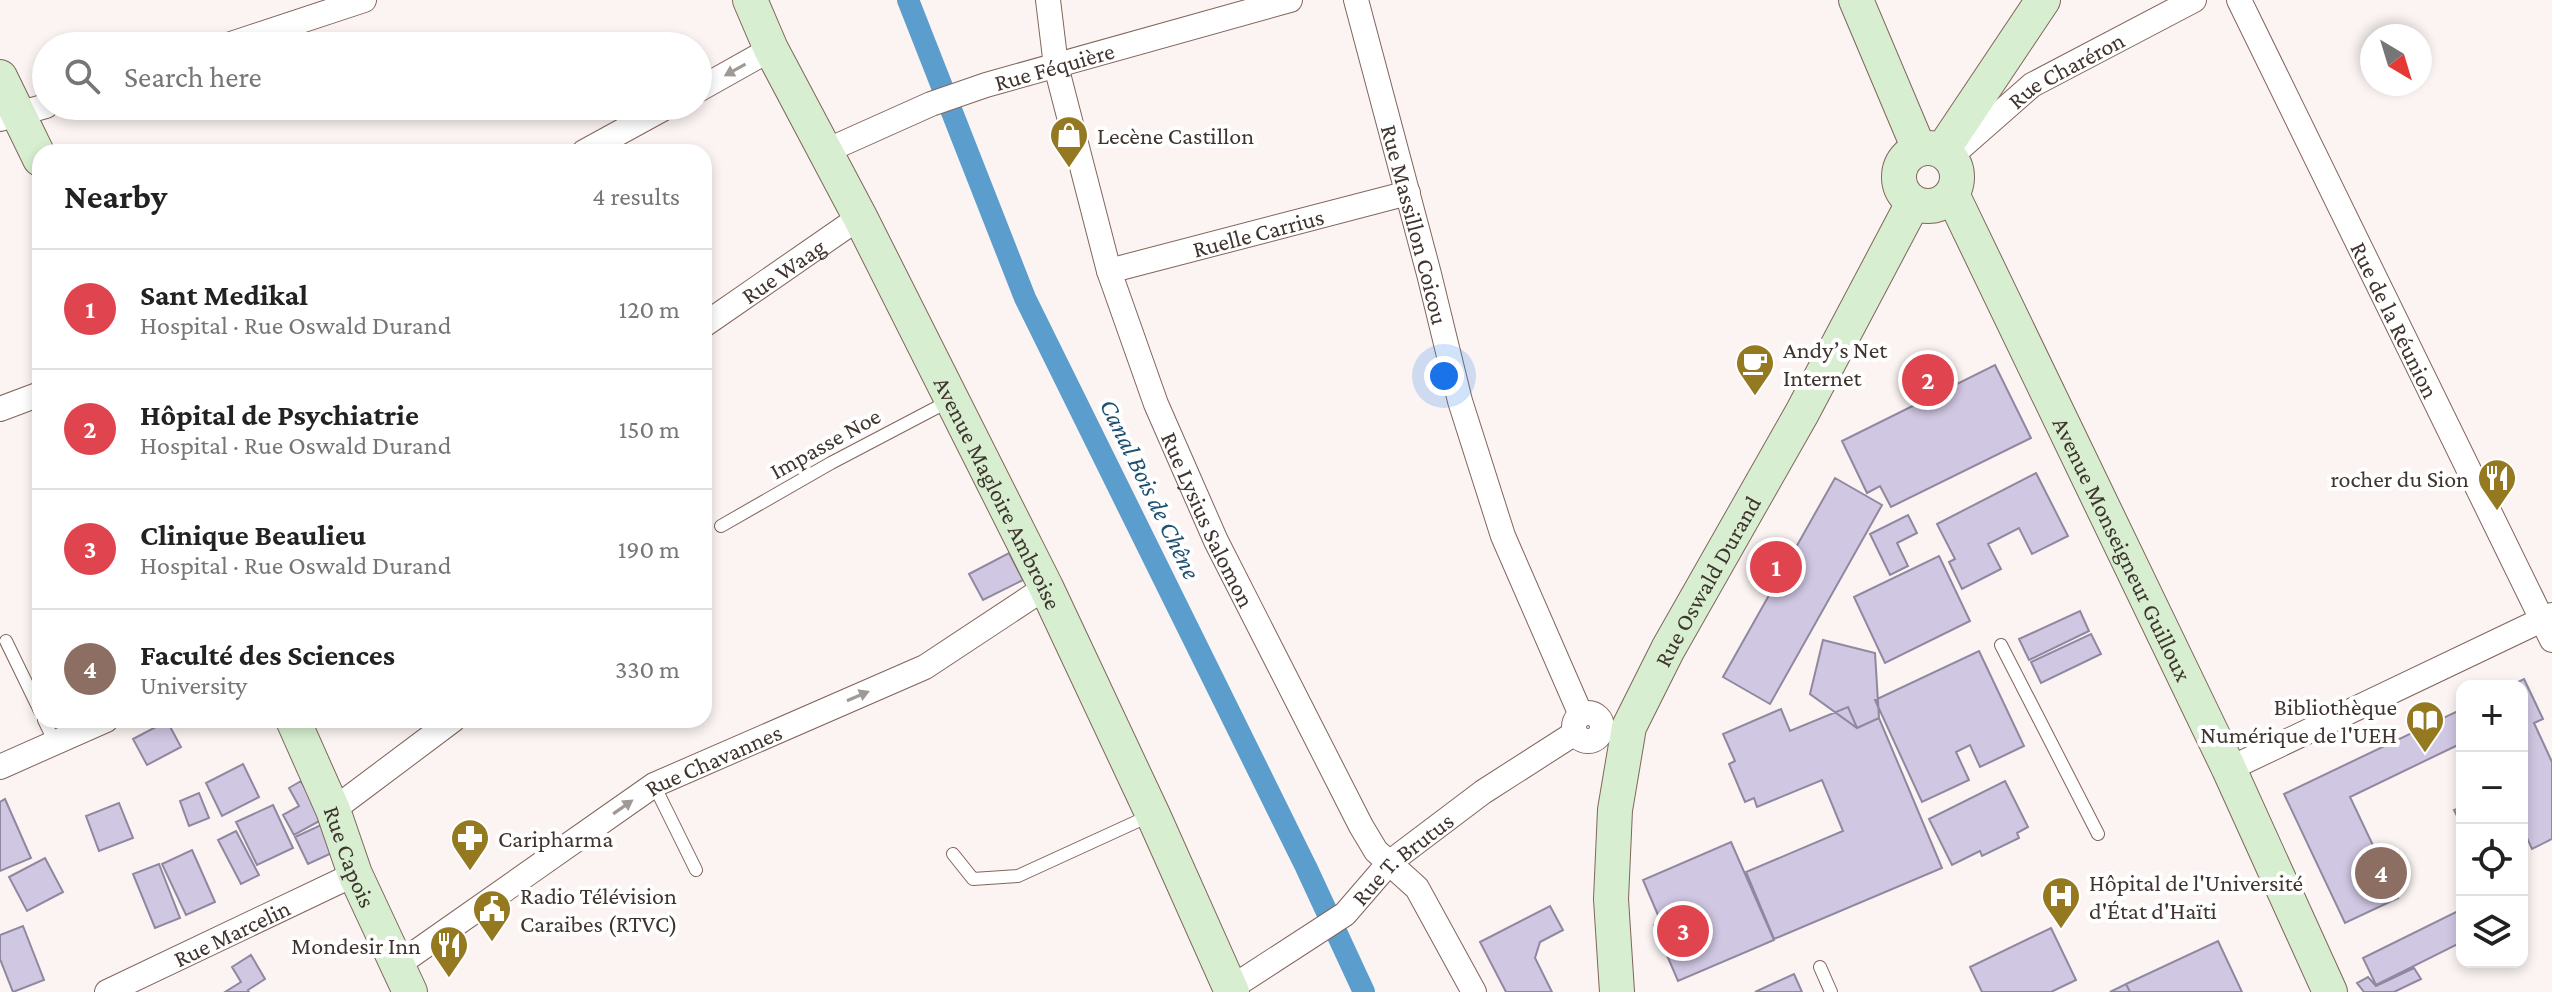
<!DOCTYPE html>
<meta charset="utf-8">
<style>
:root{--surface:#fff;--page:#f2f2f2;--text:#222;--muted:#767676;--line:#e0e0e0;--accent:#947920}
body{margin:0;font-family:"Crimson Pro",serif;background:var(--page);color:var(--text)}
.controls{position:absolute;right:24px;bottom:24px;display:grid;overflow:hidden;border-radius:16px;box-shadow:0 4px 12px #0003}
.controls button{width:72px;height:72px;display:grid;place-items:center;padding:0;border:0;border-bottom:2px solid var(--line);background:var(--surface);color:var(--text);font:40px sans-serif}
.compass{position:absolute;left:2360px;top:24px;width:72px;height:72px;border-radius:50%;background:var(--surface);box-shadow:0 4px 12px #0003;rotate:142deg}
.you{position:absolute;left:1444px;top:376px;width:28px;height:28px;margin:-20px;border:6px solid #fff;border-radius:50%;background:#1a73e8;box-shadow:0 0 0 12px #1a73e833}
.badge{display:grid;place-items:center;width:52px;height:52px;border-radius:50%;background:var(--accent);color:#fff;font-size:26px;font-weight:700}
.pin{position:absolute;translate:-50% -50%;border:4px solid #fff;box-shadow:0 2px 8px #0006}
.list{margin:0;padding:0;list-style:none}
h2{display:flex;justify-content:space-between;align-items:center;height:104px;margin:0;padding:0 32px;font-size:34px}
h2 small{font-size:26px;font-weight:400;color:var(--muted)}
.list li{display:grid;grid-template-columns:52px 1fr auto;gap:24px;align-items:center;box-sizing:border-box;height:120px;padding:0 32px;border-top:2px solid var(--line)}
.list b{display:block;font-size:30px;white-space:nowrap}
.list p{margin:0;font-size:26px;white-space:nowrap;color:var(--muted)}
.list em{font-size:26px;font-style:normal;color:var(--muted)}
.icon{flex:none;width:44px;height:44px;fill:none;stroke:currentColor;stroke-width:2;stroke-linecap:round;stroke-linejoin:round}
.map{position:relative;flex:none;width:2552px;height:992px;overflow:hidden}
.search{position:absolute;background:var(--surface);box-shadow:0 4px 12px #0003;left:32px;top:32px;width:680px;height:88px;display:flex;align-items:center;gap:20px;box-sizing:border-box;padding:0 28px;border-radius:44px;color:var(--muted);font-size:30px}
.panel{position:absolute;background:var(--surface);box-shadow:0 4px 12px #0003;left:32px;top:144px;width:680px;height:584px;border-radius:24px}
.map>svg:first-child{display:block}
</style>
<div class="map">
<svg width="2552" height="992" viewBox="0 0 2552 992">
<rect width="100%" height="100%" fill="#fbf4f2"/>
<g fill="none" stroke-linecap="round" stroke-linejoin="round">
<path stroke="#5b9ece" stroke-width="22" d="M908 0 1025 298 1306 867 1364 992"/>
</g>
<path fill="#d0c7e2" stroke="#9087a1" stroke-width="2" d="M1995 365 2031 438 1891 507 1880 486 1867 493 1842 441Z
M2036 473 2068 536 2032 554 2019 528 1988 544 2001 569 1962 589 1949 562 1955 559 1937 524Z
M1835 478 1882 505 1770 704 1723 677Z
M1908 515 1917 533 1897 543 1908 566 1890 575 1870 534Z
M1009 553 1023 580 983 600 969 574Z
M1939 556 1970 621 1885 663 1854 597Z
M2080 611 2089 631 2029 660 2019 639Z
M2091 634 2101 654 2041 683 2031 662Z
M1823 640 1875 653 1879 718 1857 728 1810 694Z
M1979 651 2024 746 1980 767 1970 745 1956 752 1969 780 1922 802 1875 700Z
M2524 679 2543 719 2534 723 2552 762V839L2532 849 2522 827V686H2510Z
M1848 707 1857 728 1879 718 1942 868 1774 939 1746 872 1843 831 1822 780 1757 807 1754 798 1745 802 1729 764 1735 761 1723 734 1781 709 1790 731Z
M2462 709V743L2350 797 2398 898 2345 923 2284 794Z
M167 721 181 747 147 765 133 739Z
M243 764 259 797 222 816 206 783Z
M301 781 323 819 294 835 283 815 299 806 289 788Z
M2005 781 2028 827 2017 833 2019 838 1982 856 1980 851 1952 865 1929 819Z
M199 793 209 818 189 826 180 801Z
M5 799 31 858 0 871V802Z
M119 803 133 838 99 851 86 816Z
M273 805 293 848 257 865 236 822Z
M2462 807V826L2454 810Z
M321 825 334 852 308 864 295 837Z
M236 831 259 875 241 884 218 840Z
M1731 842 1774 940 1678 981 1654 925 1661 922 1643 880Z
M192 850 215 902 186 915 162 864Z
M45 858 63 892 27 911 9 877Z
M159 864 180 918 155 928 133 874Z
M1550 906 1563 930 1540 942 1535 958 1552 992H1506L1480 942Z
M2462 909V942L2376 985 2363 958Z
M23 926 44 980 13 992 0 959V935Z
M2051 928 2076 980 2051 992H1982L1970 967Z
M2218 941 2242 992H2130L2126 984Z
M251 955 265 979 248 990 249 992H225L241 982 232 967Z
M2414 968 2421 979 2394 992H2364L2357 983 2368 977 2376 986Z
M1794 974 1802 992H1755Z
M2126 984 2130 992H2110Z"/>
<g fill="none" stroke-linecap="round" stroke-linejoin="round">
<defs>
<path id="lane" d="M721 526 831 463 951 400
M6 641 40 711
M2001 645 2098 834
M44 720 55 743
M654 785 696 870
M953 854 973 879 1018 876 1149 816
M1820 967 1831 992"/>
<g id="street">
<path id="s1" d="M1048 0 1056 66 1109 271 1156 404 1216 541 1361 826 1376 851 1417 888 1474 992"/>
<path id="s2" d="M1356 0 1429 274 1460 401 1503 536 1581 715"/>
<path id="s3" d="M2239 0 2552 640"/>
<path d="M225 46 364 0"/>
<path d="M698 90 771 49"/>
<path d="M0 119 46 106"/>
<path id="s4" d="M826 151 931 104 986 85 1290 0"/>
<path d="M584 152 668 106"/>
<path id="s5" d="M1950 157 2032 85 2194 0"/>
<path id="s6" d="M1109 271 1408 193"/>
<path id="s7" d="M704 325 860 217"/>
<path d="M0 409 40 394"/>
<circle cx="1588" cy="727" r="14"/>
<path d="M0 767 106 720"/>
<path d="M2229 769 2552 615"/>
<path d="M333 810 453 720"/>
<path id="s8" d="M399 964 654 785 925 667 1046 587"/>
<path id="s9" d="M1231 988 1345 914 1389 863 1483 792 1575 733"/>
<path id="s10" d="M107 992 355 874"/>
</g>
<g id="secondary">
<path id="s11" d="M750 0 771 49 860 217 1046 587 1153 815 1232 992"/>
<path d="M1856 0 1919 149"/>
<path d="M0 77 40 159"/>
<circle cx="1928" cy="177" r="29"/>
<path d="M1942 151 2043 0"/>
<path id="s12" d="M1952 194 2229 769 2330 992"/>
<path id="s13" d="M293 720 333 810 355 874 410 992"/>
<path id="s14" d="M1617 992 1611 899 1615 810 1629 727 1668 649 1802 413 1913 203"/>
</g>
</defs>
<use href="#lane" stroke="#81655b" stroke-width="14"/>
<use href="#street" stroke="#81655b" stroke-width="26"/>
<use href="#secondary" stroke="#81655b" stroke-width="36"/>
<use href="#lane" stroke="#fff" stroke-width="12"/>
<use href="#street" stroke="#fff" stroke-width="24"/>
<use href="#secondary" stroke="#d7efd0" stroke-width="34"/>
</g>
<defs><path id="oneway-solid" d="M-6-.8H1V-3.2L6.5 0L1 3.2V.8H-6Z" transform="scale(2)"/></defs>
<g fill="#a09a97">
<use href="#oneway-solid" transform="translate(735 70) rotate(151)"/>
<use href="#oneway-solid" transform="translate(858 696) rotate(-23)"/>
<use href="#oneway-solid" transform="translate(623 807) rotate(-35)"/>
</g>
<defs>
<symbol id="shop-pin" viewBox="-11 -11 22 30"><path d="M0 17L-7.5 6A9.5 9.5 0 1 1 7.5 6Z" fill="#947920" stroke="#fff"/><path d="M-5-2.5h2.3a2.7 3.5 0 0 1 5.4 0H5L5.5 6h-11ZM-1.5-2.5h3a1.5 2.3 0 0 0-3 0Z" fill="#fff"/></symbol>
<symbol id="cafe-pin" viewBox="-11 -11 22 30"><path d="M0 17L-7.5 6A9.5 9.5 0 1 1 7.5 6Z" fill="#947920" stroke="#fff"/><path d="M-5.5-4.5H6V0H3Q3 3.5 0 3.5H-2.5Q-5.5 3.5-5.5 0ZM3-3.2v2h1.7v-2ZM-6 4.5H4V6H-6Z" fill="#fff"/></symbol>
<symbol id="restaurant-pin" viewBox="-11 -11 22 30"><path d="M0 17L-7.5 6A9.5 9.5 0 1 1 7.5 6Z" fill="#947920" stroke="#fff"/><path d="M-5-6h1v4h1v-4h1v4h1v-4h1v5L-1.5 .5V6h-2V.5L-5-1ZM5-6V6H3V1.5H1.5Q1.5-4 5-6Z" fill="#fff"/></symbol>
<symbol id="library-pin" viewBox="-11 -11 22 30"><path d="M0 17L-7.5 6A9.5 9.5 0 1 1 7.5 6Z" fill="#947920" stroke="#fff"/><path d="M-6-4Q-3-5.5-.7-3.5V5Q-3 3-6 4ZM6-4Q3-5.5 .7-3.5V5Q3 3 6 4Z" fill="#fff"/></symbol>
<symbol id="pharmacy-pin" viewBox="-11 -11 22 30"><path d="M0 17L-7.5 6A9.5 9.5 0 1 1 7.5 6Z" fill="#947920" stroke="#fff"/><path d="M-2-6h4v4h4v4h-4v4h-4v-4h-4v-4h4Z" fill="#fff"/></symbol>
<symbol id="hospital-pin" viewBox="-11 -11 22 30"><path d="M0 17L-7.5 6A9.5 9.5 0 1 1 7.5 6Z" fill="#947920" stroke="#fff"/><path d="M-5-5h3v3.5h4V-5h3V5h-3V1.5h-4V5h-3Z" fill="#fff"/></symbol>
<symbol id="civic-pin" viewBox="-11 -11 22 30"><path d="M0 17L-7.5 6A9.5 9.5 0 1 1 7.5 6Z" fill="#947920" stroke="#fff"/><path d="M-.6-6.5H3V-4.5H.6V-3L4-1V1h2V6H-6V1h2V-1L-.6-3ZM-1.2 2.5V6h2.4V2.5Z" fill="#fff"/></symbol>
</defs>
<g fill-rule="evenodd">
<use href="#shop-pin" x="1047" y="113" width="44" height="60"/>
<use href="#cafe-pin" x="1733" y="341" width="44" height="60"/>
<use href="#restaurant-pin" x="2475" y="456" width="44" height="60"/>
<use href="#library-pin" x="2403" y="698" width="44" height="60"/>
<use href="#pharmacy-pin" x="448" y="816" width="44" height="60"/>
<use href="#hospital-pin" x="2039" y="874" width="44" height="60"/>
<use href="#civic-pin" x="470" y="887" width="44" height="60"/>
<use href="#restaurant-pin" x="427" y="923" width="44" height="60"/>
</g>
<g text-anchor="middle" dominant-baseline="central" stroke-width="8" stroke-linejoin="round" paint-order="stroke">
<g font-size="24" fill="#40342f" stroke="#fff">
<text stroke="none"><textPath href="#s4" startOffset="244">Rue Féquière</textPath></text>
<text stroke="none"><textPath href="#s5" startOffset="146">Rue Charéron</textPath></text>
<text stroke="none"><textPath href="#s2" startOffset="232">Rue Massillon Coicou</textPath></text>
<text stroke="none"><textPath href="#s6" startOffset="154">Ruelle Carrius</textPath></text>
<text stroke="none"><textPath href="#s7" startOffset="96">Rue Waag</textPath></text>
<text stroke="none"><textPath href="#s3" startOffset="356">Rue de la Réunion</textPath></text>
<text transform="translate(825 443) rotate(-29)">Impasse Noe</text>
<text stroke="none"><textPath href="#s11" startOffset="552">Avenue Magloire Ambroise</textPath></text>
<text stroke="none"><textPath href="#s1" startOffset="546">Rue Lysius Salomon</textPath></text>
<text stroke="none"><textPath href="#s12" startOffset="394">Avenue Monseigneur Guilloux</textPath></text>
<text stroke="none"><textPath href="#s14" startOffset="432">Rue Oswald Durand</textPath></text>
<text stroke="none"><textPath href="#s8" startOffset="376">Rue Chavannes</textPath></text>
<text stroke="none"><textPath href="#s13" startOffset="148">Rue Capois</textPath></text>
<text stroke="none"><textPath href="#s9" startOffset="216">Rue T. Brutus</textPath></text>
<text stroke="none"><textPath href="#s10" startOffset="138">Rue Marcelin</textPath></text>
</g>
<g font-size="24" fill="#40342f" stroke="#fff" text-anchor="start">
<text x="1097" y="135">Lecène Castillon</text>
<text x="1783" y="349">Andy’s Net<tspan x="1783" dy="28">Internet</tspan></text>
<text x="2469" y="478" text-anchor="end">rocher du Sion</text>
<text x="2397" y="706" text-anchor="end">Bibliothèque<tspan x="2397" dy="28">Numérique de l'UEH</tspan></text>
<text x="498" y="838">Caripharma</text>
<text x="2089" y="882">Hôpital de l'Université<tspan x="2089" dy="28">d'État d'Haïti</tspan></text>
<text x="520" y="895">Radio Télévision<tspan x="520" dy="28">Caraibes (RTVC)</tspan></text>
<text x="421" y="945" text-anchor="end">Mondesir Inn</text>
</g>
<g font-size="26" font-style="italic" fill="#1e5071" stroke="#fff">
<text transform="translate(1150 489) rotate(64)">Canal Bois de Chêne</text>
</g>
</g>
</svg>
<div class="controls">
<button>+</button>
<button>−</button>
<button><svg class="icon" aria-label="locate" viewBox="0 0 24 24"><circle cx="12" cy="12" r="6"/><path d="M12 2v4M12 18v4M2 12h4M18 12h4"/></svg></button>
<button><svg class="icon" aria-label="layers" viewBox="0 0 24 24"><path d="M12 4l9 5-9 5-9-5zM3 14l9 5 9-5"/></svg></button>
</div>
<svg class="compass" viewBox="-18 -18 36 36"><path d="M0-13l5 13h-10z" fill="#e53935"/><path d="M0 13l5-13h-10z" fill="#767676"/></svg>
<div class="you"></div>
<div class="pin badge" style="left:1776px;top:567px;background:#e0444e">1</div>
<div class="pin badge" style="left:1928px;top:380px;background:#e0444e">2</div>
<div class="pin badge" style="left:1683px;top:931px;background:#e0444e">3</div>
<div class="pin badge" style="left:2381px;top:873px;background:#8d6e63">4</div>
<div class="search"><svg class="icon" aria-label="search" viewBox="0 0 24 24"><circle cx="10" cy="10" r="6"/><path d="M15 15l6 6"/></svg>Search here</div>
<section class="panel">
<h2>Nearby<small>4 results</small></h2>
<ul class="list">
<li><span class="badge" style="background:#e0444e">1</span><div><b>Sant Medikal</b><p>Hospital · Rue Oswald Durand</p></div><em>120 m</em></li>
<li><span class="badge" style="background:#e0444e">2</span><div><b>Hôpital de Psychiatrie</b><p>Hospital · Rue Oswald Durand</p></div><em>150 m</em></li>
<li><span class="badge" style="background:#e0444e">3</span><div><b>Clinique Beaulieu</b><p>Hospital · Rue Oswald Durand</p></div><em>190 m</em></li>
<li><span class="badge" style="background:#8d6e63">4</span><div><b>Faculté des Sciences</b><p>University</p></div><em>330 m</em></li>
</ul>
</section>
</div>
